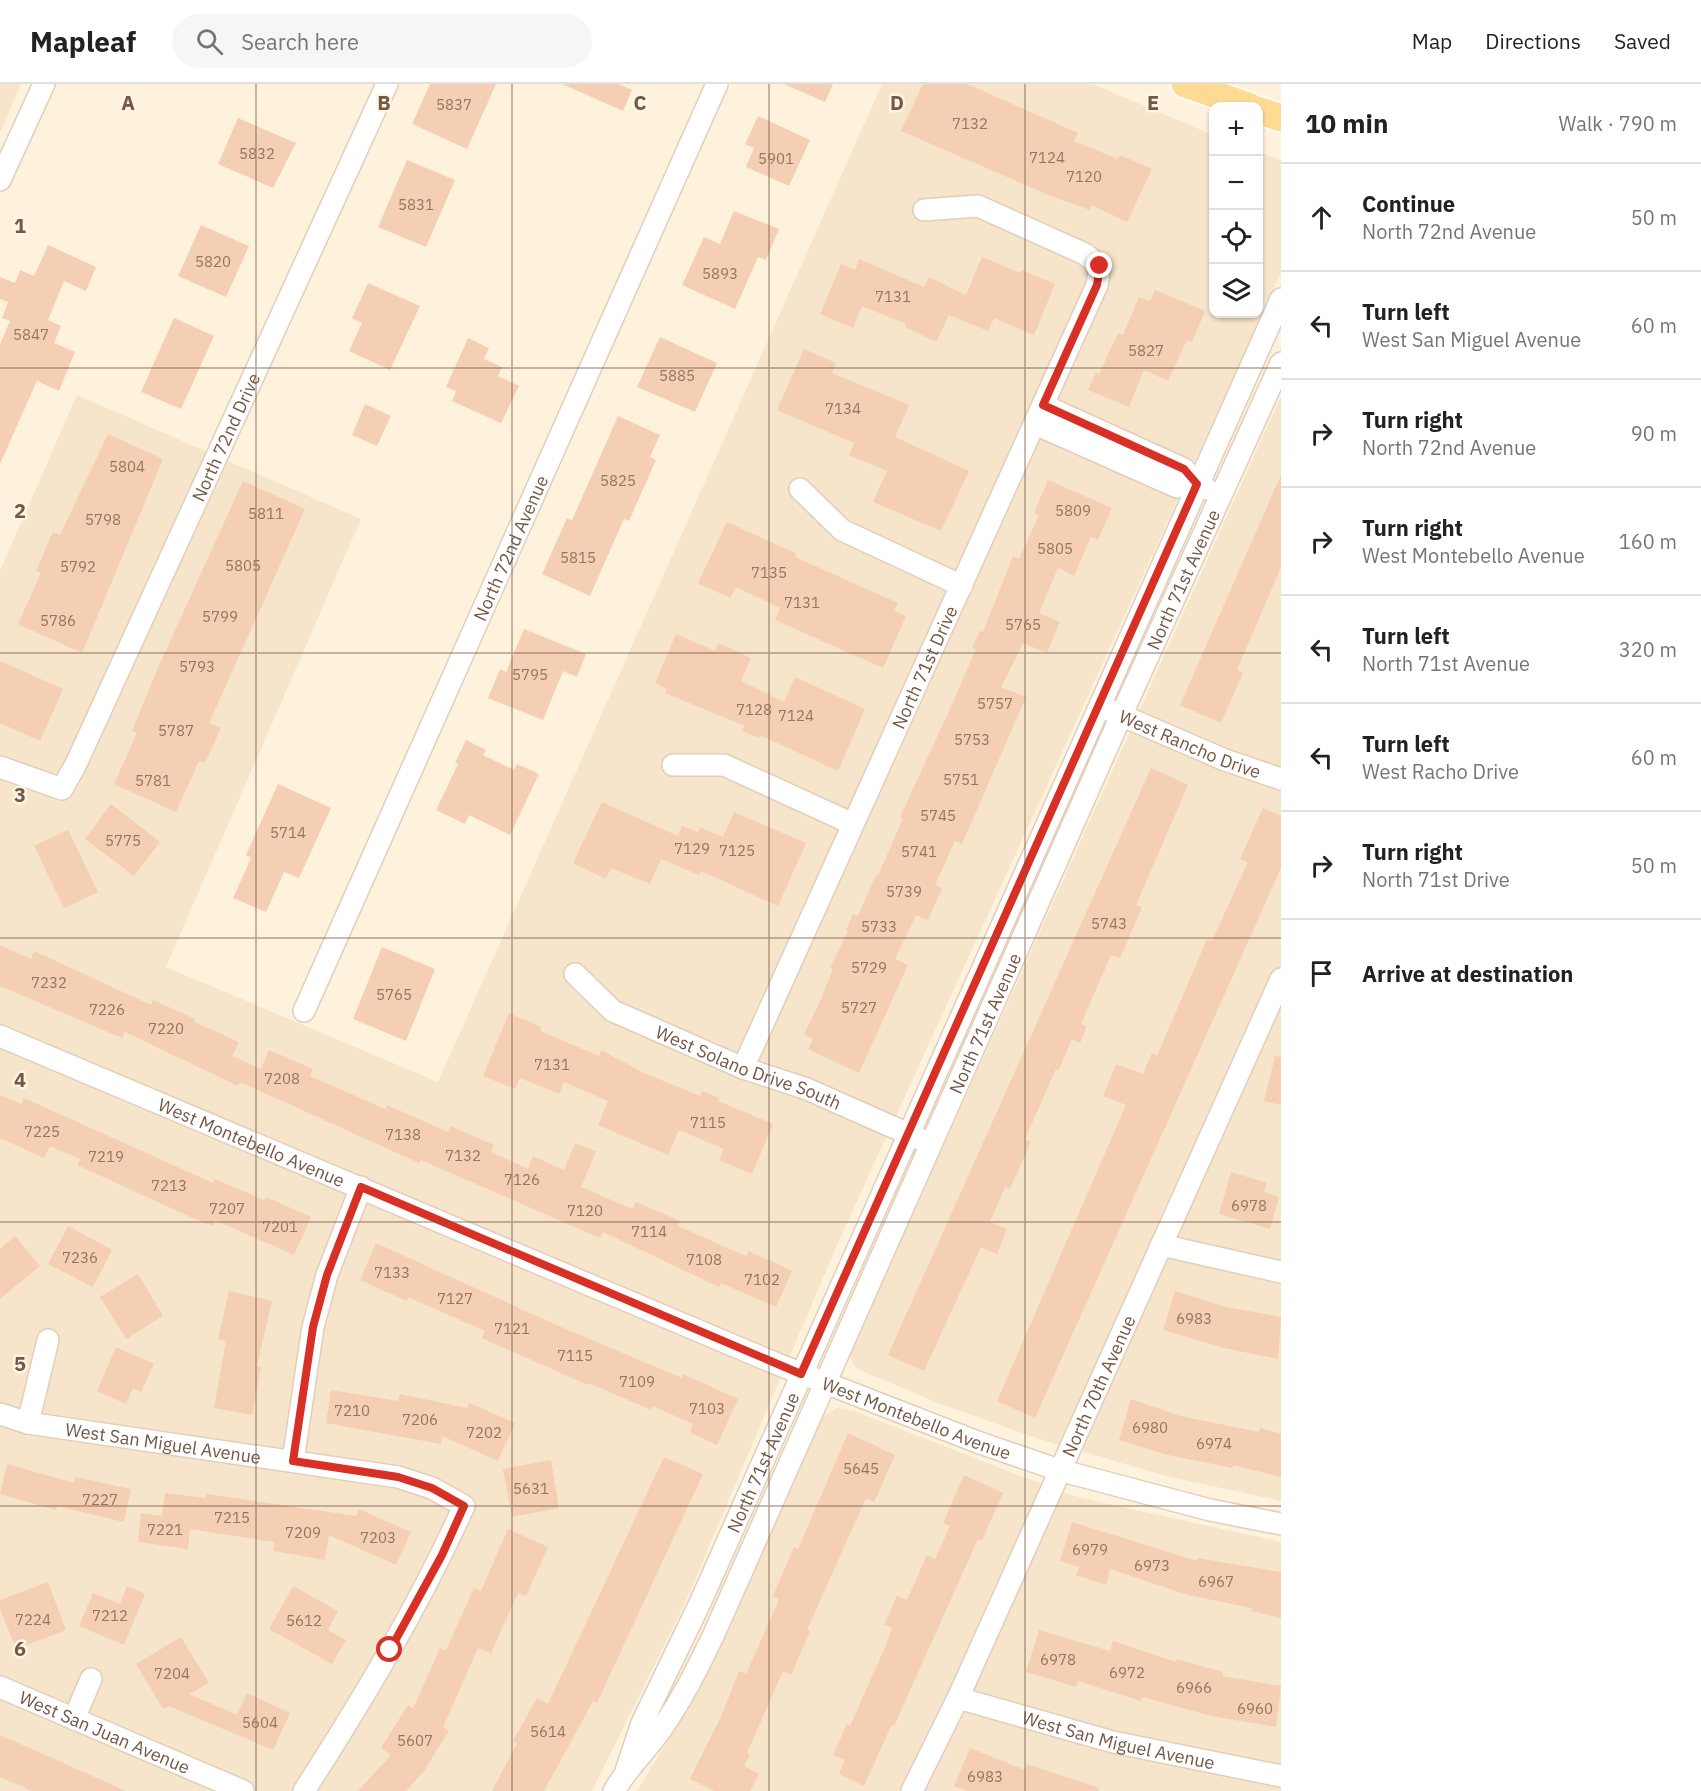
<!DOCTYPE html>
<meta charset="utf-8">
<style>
:root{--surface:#fff;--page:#f6f6f6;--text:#222;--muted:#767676;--line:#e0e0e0}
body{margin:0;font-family:"IBM Plex Sans",sans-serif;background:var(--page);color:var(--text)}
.controls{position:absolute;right:18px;top:18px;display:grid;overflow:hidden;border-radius:12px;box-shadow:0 2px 4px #0004}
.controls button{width:54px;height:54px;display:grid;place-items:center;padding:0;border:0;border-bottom:2px solid var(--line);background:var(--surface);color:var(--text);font:30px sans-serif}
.stop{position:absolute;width:18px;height:18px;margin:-14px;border:4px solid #d93025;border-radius:50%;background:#fff}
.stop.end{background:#d93025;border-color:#fff;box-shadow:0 2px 6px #0008}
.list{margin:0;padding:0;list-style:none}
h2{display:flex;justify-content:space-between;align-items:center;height:78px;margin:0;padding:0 24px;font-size:26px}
h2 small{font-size:20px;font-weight:400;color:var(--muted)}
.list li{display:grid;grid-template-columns:39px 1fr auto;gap:18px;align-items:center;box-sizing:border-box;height:108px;padding:0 24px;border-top:2px solid var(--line)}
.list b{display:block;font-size:22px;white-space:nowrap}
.list p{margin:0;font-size:20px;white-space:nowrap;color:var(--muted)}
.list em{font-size:20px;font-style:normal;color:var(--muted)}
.icon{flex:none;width:33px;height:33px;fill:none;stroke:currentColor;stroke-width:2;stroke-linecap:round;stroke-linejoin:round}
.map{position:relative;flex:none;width:1281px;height:1707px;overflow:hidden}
header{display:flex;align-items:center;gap:36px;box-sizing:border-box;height:84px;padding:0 30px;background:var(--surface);border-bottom:2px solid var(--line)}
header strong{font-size:28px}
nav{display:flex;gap:33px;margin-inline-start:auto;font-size:21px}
.search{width:420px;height:54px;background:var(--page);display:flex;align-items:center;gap:15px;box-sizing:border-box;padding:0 21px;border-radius:33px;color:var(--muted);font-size:22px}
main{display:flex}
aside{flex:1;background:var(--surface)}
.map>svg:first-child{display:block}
</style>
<header>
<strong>Mapleaf</strong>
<div class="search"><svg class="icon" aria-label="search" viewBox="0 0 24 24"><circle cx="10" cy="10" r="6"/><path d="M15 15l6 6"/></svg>Search here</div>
<nav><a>Map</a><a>Directions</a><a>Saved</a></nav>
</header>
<main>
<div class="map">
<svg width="1281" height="1707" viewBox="0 0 1281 1707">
<rect width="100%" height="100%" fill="#fef2dd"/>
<path fill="#f6e4cb" d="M0 0H21L0 49Z
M882 0H1093L1213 51 1214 230H1258L1259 68 1281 76V189L837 1161 685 1519 592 1707H0V487L77 311 361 435 166 883 438 998Z
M1281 312V1417L1166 1392 1039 1355 938 1319 862 1287 855 1283 849 1272Z
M837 1324 854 1327 1073 1412 1281 1458V1707H637L690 1620 824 1332Z"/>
<path fill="#f5cfb3" d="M430 0H496L467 65 412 40Z
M562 0H619L632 6 623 27Z
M784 0H833L825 18Z
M923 0H967L1078 49 1074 57 1118 75 1120 71 1152 85 1127 138 1092 121 1090 126 1051 112 901 47Z
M758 32 810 56 789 102 746 83 754 64 745 60Z
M238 34 296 59 273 104 218 80Z
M407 76 455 96 426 163 378 143Z
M734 127 779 145 766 176 758 173 735 225 682 201 704 153 720 160Z
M201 141 249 162 226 213 178 192Z
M48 161 96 183 86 207 64 197 48 236 61 242 54 259 75 268 59 307 37 297 0 380V260L10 237 2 234 8 218 0 215V193L15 199 20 186 34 192Z
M982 173 1020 189 1022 186 1055 200 1034 251 994 234 988 247 949 231 936 258 905 243 906 240 862 222 853 244 820 230 841 180 855 186 859 175 924 203 929 193 966 211Z
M368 199 420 222 390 286 349 267 362 239 352 234Z
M1155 206 1205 227 1192 258 1187 256 1168 297 1144 286 1129 323 1088 306 1096 288 1099 290 1118 249 1123 251 1139 213 1150 217Z
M174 234 214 252 181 325 141 308Z
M660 253 717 279 695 328 637 303Z
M468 254 489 264 484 275 502 283 498 292 519 302 501 339 452 317 456 307 446 303Z
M804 265 836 279 832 289 909 321 895 353 969 387 941 447 873 418 887 387 849 371 854 359 777 326Z
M365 320 391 332 377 362 352 351Z
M618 332 660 351 650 373 656 376 629 437 624 435 590 512 542 490 567 434 572 436Z
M108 350 163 375 82 569 18 540 41 489 36 487 53 448 60 451Z
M1281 391V483L1237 586 1243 589 1221 639 1180 621Z
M1048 396 1112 424 1098 456 1091 453 1074 492 1058 484 1039 529 1060 538 1047 569 1023 559 1001 603 1026 613 962 760 955 757 935 801 942 804 928 836 916 831 895 875 908 881 859 989 808 965 813 955 804 950 822 913 833 885 830 884 848 847 846 846 853 830 858 832 876 791 878 792 903 734 900 733 950 625 976 565 972 564 980 547 983 548 1013 472 1019 475 1039 431 1034 429Z
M243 397 305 425 209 639 221 644 205 679 199 677 176 728 114 700 137 649 132 647 157 586Z
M727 438 797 470 795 473 898 519 894 527 906 532 883 584 775 536 780 524 736 503 730 514 698 499Z
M524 545 586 570 577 593 563 587 543 636 488 614 500 585 506 588Z
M676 550 715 567 718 559 751 574 741 597 784 618 795 593 865 625 838 687 760 651 759 654 742 647 745 642 665 609 667 605 655 599Z
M0 577 63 605 40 657 0 639Z
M466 656 486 666 483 671 514 686 517 680 539 690 510 751 469 731 465 740 436 726 458 680 455 679Z
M1151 684 1188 701 1136 821 1142 823 1120 874 1111 871 1081 940 1087 942 1080 959 1072 955 1058 987 1056 985 1025 1055 1031 1058 1010 1105 1005 1103 990 1138 1007 1145 997 1170 981 1163 924 1287 888 1271Z
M278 700 331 724 299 794 284 788 266 828 233 814 251 774 246 771Z
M602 718 678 752 682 742 698 748 700 743 723 753 734 728 806 759 778 822 701 787 699 791 661 775 650 800 611 784 606 795 573 779Z
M111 720 160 758 134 792 85 755Z
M1263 724 1281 732V784L1035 1334 997 1317 1126 1021 1103 1012 1116 980 1143 990 1152 969 1157 972 1207 855 1212 857 1248 778 1240 775Z
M68 746 98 808 64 824 34 762Z
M0 861 31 875 34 867 151 921 153 916 195 935 194 938 239 958 232 972 261 985 269 966 313 985 310 992 385 1025 387 1021 448 1048 450 1042 494 1061 491 1068 528 1085 533 1072 564 1086 575 1059 596 1067 581 1103 632 1125 636 1118 680 1137 678 1142 746 1172 749 1167 792 1187 776 1223 721 1199 719 1203 603 1148 600 1154 421 1076 419 1079 240 998 238 1002 125 948 122 954 0 902Z
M382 863 435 885 406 957 353 935Z
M509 929 541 943 540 947 599 972 601 966 644 989 700 1012 703 1007 719 1014 718 1017 773 1040 752 1090 719 1076 724 1065 679 1046 668 1071 598 1041 608 1017 564 998 559 1010 520 994 515 1005 483 992Z
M1275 972 1281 973V1021L1264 1017Z
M0 1011 21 1020 24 1014 213 1099 215 1095 264 1116 266 1113 311 1133 294 1171 215 1136 213 1142 197 1136 77 1081 80 1075 50 1062 44 1074 0 1054Z
M1231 1088 1267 1099 1264 1108 1279 1113 1270 1145 1219 1130Z
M68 1142 112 1166 93 1203 48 1180Z
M15 1152 40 1182 0 1215V1165Z
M376 1159 561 1243 682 1294 683 1290 738 1315 717 1361 690 1348 693 1340 653 1322 651 1326 589 1299 588 1301 482 1254 485 1247 408 1213 407 1217 360 1196Z
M138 1190 163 1232 126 1255 100 1213Z
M229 1207 272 1217 257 1282 261 1283 252 1331 214 1324 226 1257 218 1255Z
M1175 1207 1226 1223 1281 1233 1278 1275 1224 1264 1163 1246Z
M116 1263 154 1280 141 1308 133 1304 126 1320 97 1307Z
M331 1306 398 1317 400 1310 467 1324 469 1319 515 1339 498 1377 442 1352 441 1360 326 1339Z
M1131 1315 1180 1332 1259 1348 1260 1344 1281 1350V1393L1233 1381V1384L1168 1371 1119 1356Z
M848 1349 895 1371 874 1418 866 1414 807 1546 810 1547 791 1591 783 1587 747 1669 750 1670 744 1682 759 1690 750 1707H714L690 1695 721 1633 739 1587 746 1590 779 1516 773 1512 794 1463 798 1465Z
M664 1373 703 1390 597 1619 593 1617 544 1707H492L517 1659 513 1657 537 1614 548 1620Z
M551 1376 559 1424 512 1433 503 1385Z
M7 1380 74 1399 75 1393 131 1405 124 1438 57 1422 56 1426 0 1410Z
M964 1391 1003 1409 982 1456 978 1455 894 1642 892 1640 864 1702 839 1690 845 1676 833 1671 847 1640 850 1642 886 1561 892 1544 884 1541 897 1512 907 1516 927 1471 935 1475 950 1442 943 1439Z
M165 1409 206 1414 207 1410 356 1432 359 1425 411 1448 396 1481 329 1451 325 1476 273 1467 274 1458 190 1445 188 1465 138 1458 141 1429 162 1432Z
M1072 1438 1197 1477V1474L1281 1488V1534L1251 1527 1252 1524 1188 1511 1110 1485 1106 1501 1076 1491 1079 1483 1060 1477Z
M508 1445 548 1463 526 1512 518 1509 491 1569 478 1564 443 1643 449 1647 424 1687 406 1707H358L391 1671 381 1664 408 1621 413 1625 440 1564 446 1566 474 1504 481 1507Z
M48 1498 66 1546 16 1565 0 1525V1516Z
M127 1502 145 1510 124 1561 79 1542 93 1509 120 1520Z
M293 1502 338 1527 328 1546 346 1556 332 1580 269 1545Z
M1039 1546 1110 1567 1113 1557 1176 1578 1177 1575 1223 1588 1222 1592 1281 1602 1276 1643 1211 1632 1143 1613 1141 1617 1078 1597 1076 1603 1026 1588Z
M181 1553 209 1599 189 1610 237 1631 247 1609 290 1629 273 1666 169 1622 163 1625 136 1580Z
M0 1651 25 1662 126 1707H32L0 1693Z
M970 1664 1025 1686 1027 1680 1099 1704V1707H967L954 1702Z"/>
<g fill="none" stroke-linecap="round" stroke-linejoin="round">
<defs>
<g id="minor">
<path d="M0 96 44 0"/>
<path d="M1043 321 1184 385 1197 400 1207 405"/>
<path d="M1035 340 1177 403 1197 400"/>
<path d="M800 405 842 446 962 502"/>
<path id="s1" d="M1109 626 1225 676 1281 695"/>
<path d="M673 681H724L853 740"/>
<path id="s2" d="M0 683 62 705 76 680 387 0"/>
<path id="s3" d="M575 890 613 927 743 984 807 1005 922 1056"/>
<path id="s4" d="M304 927 717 0"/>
<path id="s5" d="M0 952 777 1280 980 1359 1059 1386 1210 1426 1281 1440"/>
<path id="s6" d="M743 984 1097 201 1100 182 1085 170 978 122 924 126"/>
<path d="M1161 1161 1281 1188"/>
<path id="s7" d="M0 1330 28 1339 398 1393 432 1404 464 1422C419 1522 363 1615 304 1707"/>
<path d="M28 1339 48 1256"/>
<path d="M293 1377 313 1243 327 1191 361 1103"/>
<path id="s8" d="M0 1603 243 1707"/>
<path id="s9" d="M958 1614 1113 1658 1281 1692"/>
<path d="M74 1635 91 1595"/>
<path id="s10" d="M626 1687 642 1639 700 1519 1281 215"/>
<path id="s11" d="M614 1707C628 1683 647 1666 662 1644 683 1614 698 1583 714 1550L1121 632 1281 279"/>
<path id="s12" d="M912 1707 958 1614 1281 895"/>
</g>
<path id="major" d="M1185 0 1248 22
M1258 26 1281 34"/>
</defs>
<use href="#minor" stroke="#e2ceb9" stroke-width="24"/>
<use href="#major" stroke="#fff" stroke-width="30"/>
<use href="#minor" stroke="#fff" stroke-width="21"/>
<use href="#major" stroke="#ffda93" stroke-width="27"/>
</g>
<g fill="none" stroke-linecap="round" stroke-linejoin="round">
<path stroke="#d93025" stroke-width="8" d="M390 1566 442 1471 464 1422 432 1404 398 1393 293 1377 313 1243 327 1191 361 1103 801 1290 1197 400 1184 385 1043 321 1097 201 1100 182"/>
</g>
<path fill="none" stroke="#745745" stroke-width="1.5" stroke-opacity="0.55" d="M256 0V1707M512 0V1707M769 0V1707M1025 0V1707M0 284H1281M0 569H1281M0 854H1281M0 1138H1281M0 1422H1281"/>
<g text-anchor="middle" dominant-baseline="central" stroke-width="5" stroke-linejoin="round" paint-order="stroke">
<g font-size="15" fill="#947560">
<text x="454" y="20">5837</text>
<text x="970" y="39">7132</text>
<text x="257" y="69">5832</text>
<text x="1047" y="73">7124</text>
<text x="776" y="74">5901</text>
<text x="1084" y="92">7120</text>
<text x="416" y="120">5831</text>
<text x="213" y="177">5820</text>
<text x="720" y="189">5893</text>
<text x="893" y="212">7131</text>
<text x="31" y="250">5847</text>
<text x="1146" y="266">5827</text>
<text x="677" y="291">5885</text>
<text x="843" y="324">7134</text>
<text x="127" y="382">5804</text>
<text x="618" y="396">5825</text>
<text x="1073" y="426">5809</text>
<text x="266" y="429">5811</text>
<text x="103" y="435">5798</text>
<text x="1055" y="464">5805</text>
<text x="578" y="473">5815</text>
<text x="243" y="481">5805</text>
<text x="78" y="482">5792</text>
<text x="769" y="488">7135</text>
<text x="802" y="518">7131</text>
<text x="220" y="532">5799</text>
<text x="58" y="536">5786</text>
<text x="1023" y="540">5765</text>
<text x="197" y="582">5793</text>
<text x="530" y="590">5795</text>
<text x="995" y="619">5757</text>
<text x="754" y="625">7128</text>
<text x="796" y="631">7124</text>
<text x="176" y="646">5787</text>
<text x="972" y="655">5753</text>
<text x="961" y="695">5751</text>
<text x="153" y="696">5781</text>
<text x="938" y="731">5745</text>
<text x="288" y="748">5714</text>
<text x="123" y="756">5775</text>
<text x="692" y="764">7129</text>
<text x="737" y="766">7125</text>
<text x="919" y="767">5741</text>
<text x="904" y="807">5739</text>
<text x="1109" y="839">5743</text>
<text x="879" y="842">5733</text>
<text x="869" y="883">5729</text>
<text x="49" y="898">7232</text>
<text x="394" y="910">5765</text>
<text x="859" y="923">5727</text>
<text x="107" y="925">7226</text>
<text x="166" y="944">7220</text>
<text x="552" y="980">7131</text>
<text x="282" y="994">7208</text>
<text x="708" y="1038">7115</text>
<text x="42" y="1047">7225</text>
<text x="403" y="1050">7138</text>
<text x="463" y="1071">7132</text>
<text x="106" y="1072">7219</text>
<text x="522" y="1095">7126</text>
<text x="169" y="1101">7213</text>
<text x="1249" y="1121">6978</text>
<text x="227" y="1124">7207</text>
<text x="585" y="1126">7120</text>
<text x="280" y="1142">7201</text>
<text x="649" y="1147">7114</text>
<text x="80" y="1173">7236</text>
<text x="704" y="1175">7108</text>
<text x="392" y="1188">7133</text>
<text x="762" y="1195">7102</text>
<text x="455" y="1214">7127</text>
<text x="1194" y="1234">6983</text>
<text x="512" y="1244">7121</text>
<text x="575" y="1271">7115</text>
<text x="637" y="1297">7109</text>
<text x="707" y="1324">7103</text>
<text x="352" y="1326">7210</text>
<text x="420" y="1335">7206</text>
<text x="1150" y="1343">6980</text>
<text x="484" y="1348">7202</text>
<text x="1214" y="1359">6974</text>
<text x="861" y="1384">5645</text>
<text x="531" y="1404">5631</text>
<text x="100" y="1415">7227</text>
<text x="232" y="1433">7215</text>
<text x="165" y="1445">7221</text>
<text x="303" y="1448">7209</text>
<text x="378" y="1453">7203</text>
<text x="1090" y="1465">6979</text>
<text x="1152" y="1481">6973</text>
<text x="1216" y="1497">6967</text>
<text x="110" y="1531">7212</text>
<text x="33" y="1535">7224</text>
<text x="304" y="1536">5612</text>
<text x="1058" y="1575">6978</text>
<text x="1127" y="1588">6972</text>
<text x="172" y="1589">7204</text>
<text x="1194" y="1603">6966</text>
<text x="1255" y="1624">6960</text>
<text x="260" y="1638">5604</text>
<text x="548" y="1647">5614</text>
<text x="415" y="1656">5607</text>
<text x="985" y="1692">6983</text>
</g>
<g font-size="18" fill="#745745" stroke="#fff5e5">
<text stroke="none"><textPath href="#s2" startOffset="454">North 72nd Drive</textPath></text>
<text stroke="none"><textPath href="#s4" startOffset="507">North 72nd Avenue</textPath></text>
<text stroke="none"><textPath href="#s11" startOffset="1341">North 71st Avenue</textPath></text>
<text stroke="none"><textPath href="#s6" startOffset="440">North 71st Drive</textPath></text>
<text stroke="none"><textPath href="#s1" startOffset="88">West Rancho Drive</textPath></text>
<text stroke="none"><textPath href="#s11" startOffset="855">North 71st Avenue</textPath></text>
<text stroke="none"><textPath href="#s3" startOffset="200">West Solano Drive South</textPath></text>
<text stroke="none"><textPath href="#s5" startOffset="273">West Montebello Avenue</textPath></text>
<text stroke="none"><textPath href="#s12" startOffset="446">North 70th Avenue</textPath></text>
<text stroke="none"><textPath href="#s5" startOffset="993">West Montebello Avenue</textPath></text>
<text stroke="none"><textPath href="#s7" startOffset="166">West San Miguel Avenue</textPath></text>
<text stroke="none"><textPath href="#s10" startOffset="338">North 71st Avenue</textPath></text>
<text stroke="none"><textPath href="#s8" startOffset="114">West San Juan Avenue</textPath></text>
<text stroke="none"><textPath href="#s9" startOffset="166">West San Miguel Avenue</textPath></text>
</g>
</g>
<g font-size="20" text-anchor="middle" font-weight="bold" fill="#745745" stroke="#fff5e5" stroke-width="5" stroke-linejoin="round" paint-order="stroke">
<text x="128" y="26">A</text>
<text x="384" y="26">B</text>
<text x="640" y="26">C</text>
<text x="897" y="26">D</text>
<text x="1153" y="26">E</text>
<text x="20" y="149">1</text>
<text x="20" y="434">2</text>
<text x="20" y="718">3</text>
<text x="20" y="1003">4</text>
<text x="20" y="1287">5</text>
<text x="20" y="1572">6</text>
</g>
</svg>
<div class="controls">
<button>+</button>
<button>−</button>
<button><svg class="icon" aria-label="locate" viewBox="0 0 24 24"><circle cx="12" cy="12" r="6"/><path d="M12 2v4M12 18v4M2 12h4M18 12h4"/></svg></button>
<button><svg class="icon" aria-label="layers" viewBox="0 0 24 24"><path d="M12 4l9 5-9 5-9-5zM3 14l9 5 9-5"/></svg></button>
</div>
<div class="stop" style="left:390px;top:1566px"></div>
<div class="stop end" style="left:1100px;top:182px"></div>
</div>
<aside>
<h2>10 min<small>Walk · 790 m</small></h2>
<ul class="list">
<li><svg class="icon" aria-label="ahead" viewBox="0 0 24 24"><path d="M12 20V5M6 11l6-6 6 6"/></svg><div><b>Continue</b><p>North 72nd Avenue</p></div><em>50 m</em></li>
<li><svg class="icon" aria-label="left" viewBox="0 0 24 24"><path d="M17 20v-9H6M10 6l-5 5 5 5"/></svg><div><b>Turn left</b><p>West San Miguel Avenue</p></div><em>60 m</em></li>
<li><svg class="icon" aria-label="right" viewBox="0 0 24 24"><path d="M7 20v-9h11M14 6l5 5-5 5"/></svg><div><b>Turn right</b><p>North 72nd Avenue</p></div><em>90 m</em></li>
<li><svg class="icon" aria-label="right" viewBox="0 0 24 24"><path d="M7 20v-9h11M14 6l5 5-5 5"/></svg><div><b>Turn right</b><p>West Montebello Avenue</p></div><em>160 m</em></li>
<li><svg class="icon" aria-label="left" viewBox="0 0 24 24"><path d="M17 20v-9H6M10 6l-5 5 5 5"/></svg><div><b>Turn left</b><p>North 71st Avenue</p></div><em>320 m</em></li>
<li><svg class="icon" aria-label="left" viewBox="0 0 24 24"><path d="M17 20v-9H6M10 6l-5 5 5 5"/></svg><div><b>Turn left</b><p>West Racho Drive</p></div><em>60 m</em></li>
<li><svg class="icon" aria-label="right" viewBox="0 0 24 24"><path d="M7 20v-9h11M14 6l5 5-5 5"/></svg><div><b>Turn right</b><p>North 71st Drive</p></div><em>50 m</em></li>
<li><svg class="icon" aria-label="arrive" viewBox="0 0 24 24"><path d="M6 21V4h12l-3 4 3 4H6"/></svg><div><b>Arrive at destination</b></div></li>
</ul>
</aside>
</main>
